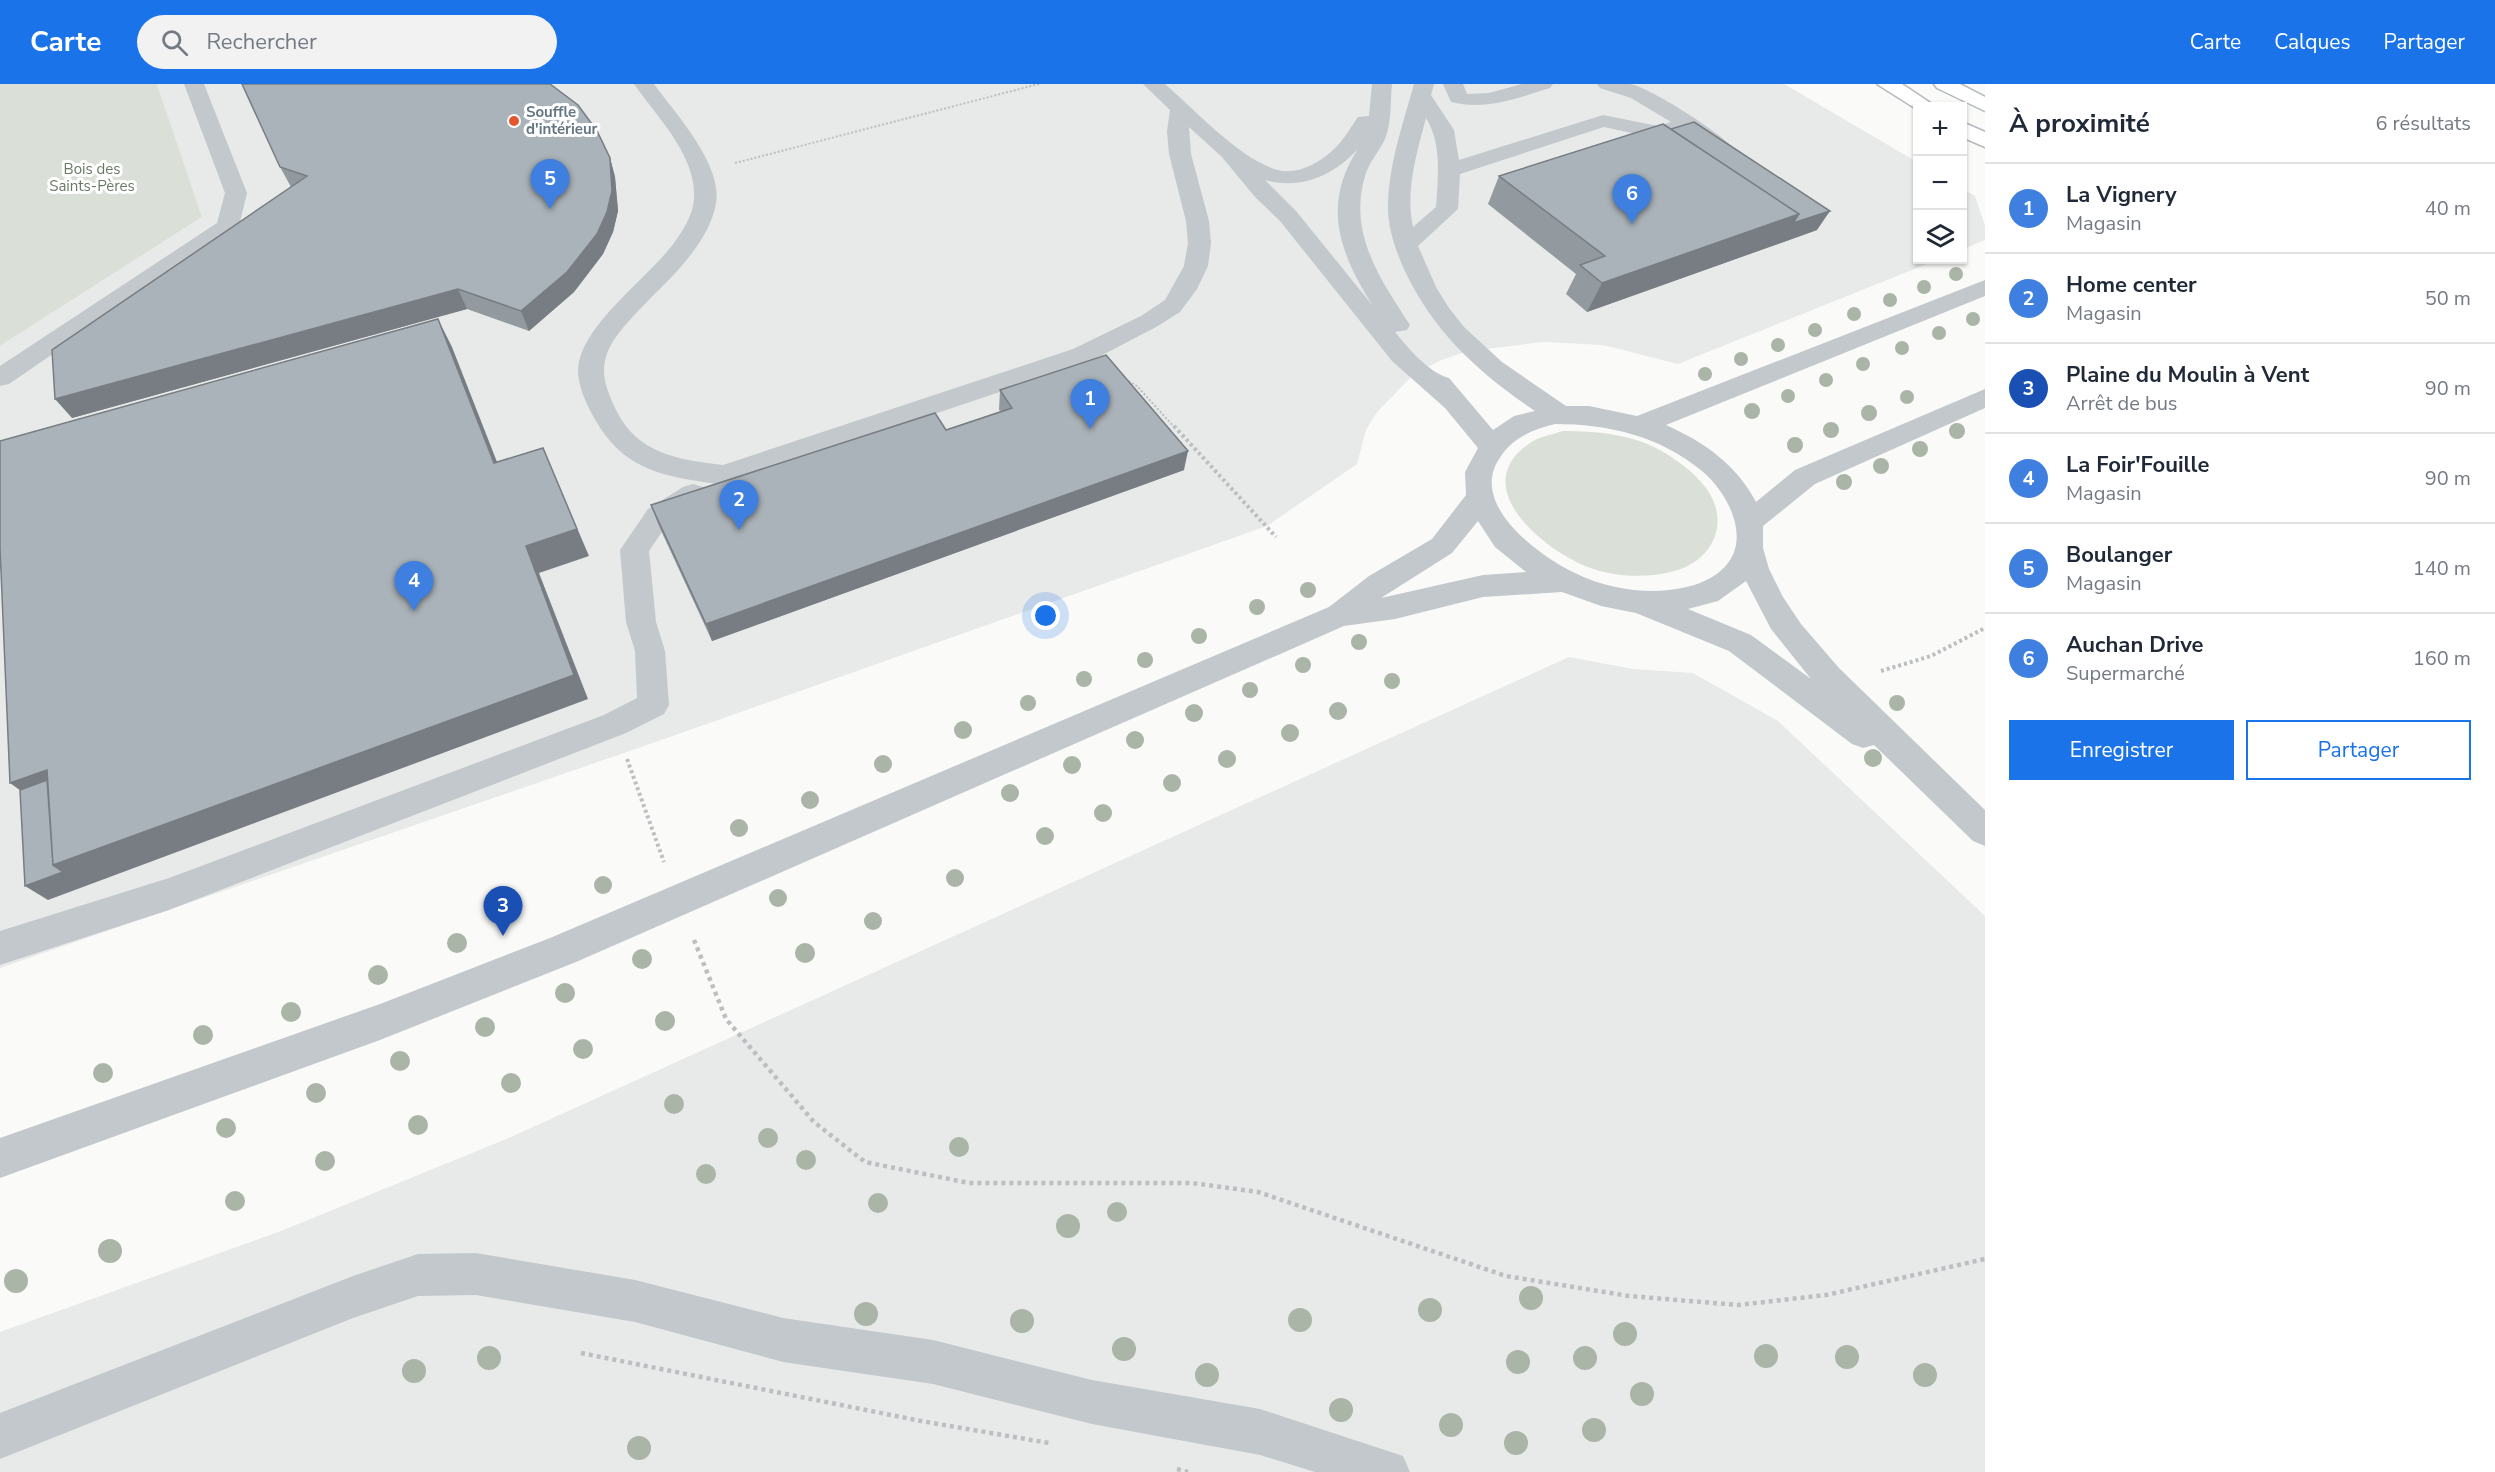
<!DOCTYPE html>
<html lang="fr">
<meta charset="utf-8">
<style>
:root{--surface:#fff;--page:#f2f2f3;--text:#1f2937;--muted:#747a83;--line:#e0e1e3;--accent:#1a73e8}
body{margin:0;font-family:"Nunito Sans",sans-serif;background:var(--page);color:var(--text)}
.controls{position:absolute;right:18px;top:18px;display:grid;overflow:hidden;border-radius:0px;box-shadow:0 2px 4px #0004}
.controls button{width:54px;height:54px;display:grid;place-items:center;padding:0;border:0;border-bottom:2px solid var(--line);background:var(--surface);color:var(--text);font:30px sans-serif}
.you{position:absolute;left:1046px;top:532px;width:21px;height:21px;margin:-15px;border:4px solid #fff;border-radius:50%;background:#1a73e8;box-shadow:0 0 0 9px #1a73e833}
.badge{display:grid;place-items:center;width:39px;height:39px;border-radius:50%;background:var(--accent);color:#fff;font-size:20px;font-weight:700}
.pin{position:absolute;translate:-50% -50px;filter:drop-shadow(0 2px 3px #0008)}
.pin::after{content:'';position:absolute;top:32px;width:21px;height:18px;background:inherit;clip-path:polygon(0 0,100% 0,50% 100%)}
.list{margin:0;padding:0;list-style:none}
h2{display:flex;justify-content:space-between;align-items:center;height:78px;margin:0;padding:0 24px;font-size:26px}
h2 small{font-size:20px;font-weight:400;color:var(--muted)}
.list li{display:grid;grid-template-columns:39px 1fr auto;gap:18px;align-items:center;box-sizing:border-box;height:90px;padding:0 24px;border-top:2px solid var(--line)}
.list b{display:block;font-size:22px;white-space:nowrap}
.list p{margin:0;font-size:20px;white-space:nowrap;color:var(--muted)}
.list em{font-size:20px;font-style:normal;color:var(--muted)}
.actions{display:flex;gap:12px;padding:18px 24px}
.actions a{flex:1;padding:14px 0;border:2px solid var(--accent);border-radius:0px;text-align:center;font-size:21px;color:var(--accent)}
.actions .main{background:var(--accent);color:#fff}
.icon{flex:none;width:33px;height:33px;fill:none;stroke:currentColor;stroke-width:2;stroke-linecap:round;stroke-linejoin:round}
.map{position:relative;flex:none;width:1985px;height:1388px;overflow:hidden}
header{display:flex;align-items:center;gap:36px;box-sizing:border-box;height:84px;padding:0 30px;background:var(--accent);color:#fff}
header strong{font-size:28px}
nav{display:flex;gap:33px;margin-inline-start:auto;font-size:21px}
.search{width:420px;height:54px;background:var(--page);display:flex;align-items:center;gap:15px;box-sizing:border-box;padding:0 21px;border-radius:33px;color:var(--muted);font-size:22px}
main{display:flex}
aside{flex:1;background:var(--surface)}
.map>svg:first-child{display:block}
</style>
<header>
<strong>Carte</strong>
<div class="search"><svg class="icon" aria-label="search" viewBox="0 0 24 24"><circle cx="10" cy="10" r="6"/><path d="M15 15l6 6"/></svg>Rechercher</div>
<nav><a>Carte</a><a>Calques</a><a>Partager</a></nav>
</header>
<main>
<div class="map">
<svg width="1985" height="1388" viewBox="0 0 1985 1388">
<rect width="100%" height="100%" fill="#fafaf8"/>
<path fill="#e8e9e9" d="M157 0H1784L1917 78 1918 176H1937L1678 280 1603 261 1544 258 1468 267 1439 277 1413 291 1377 328 1366 346 1357 380 1267 442 650 660 0 884V262L202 133Z
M1963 105 1975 112 1985 142V156L1963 165Z
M1569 573 1633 585 1693 589 1778 637 1985 832V1388H0V1248L281 1147 511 1053Z"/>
<path fill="#dadfd7" d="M0 0H157L202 133 0 262Z
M1563 347C1597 347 1630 350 1660 366 1677 376 1694 388 1706 404 1731 438 1713 477 1674 487 1646 495 1612 493 1585 482 1539 462 1465 400 1533 357 1542 352 1554 350 1563 347Z"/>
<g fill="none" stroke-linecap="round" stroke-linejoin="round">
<defs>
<path id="major" d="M1877 0H1902L1935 22H1918V26Z
M1934 0H1960L1985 13V27L1937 4Z
M1962 38 1985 48V63L1962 53Z"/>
</defs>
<use href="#major" stroke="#b5babe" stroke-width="3"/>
<path stroke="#bbbfc2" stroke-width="2" stroke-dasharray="2 2" stroke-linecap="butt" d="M735 79 1039 0
M1125 295 1137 302 1175 344"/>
<path stroke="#bbbfc2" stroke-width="4" stroke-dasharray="3 3" stroke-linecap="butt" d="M1174 342 1276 453
M1881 587 1931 572 1985 544
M627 675 664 778"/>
<path stroke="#bbbfc2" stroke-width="4.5" stroke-dasharray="4 4" stroke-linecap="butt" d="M694 856 726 935 814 1038 865 1078 969 1099H1192L1258 1108 1506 1192 1629 1212 1738 1221 1826 1211 1985 1175
M581 1269 921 1337 1049 1359
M1177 1385 1188 1388"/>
<path fill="#c3c8cc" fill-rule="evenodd" d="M184 0H204L247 109 239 142 9 300 0 302V282L217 139 225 109Z
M634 0H654C675 29 723 81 716 119 709 161 668 196 640 225 626 240 609 257 605 277 601 294 609 311 616 326 637 370 680 376 723 381L1073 265 1141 232 1165 216 1184 182 1188 159 1186 137 1169 70 1167 47 1170 26 1143 0H1165C1194 25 1242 77 1278 86 1298 91 1319 79 1333 66 1344 56 1350 44 1358 33L1369 32 1372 0H1392C1390 18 1392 38 1385 55 1379 68 1369 78 1365 92 1348 149 1380 195 1410 241L1407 246 1395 248C1409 265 1428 288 1449 294L1493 346 1514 332 1535 327C1479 289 1433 248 1404 185 1396 167 1388 145 1388 124 1388 82 1403 40 1414 0H1434L1431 11 1454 46 1459 76 1603 31 1658 42 1671 38 1631 14 1600 4 1597 0C1608 0 1620 0 1630 0 1649 3 1723 50 1734 65L1731 70C1713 74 1698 57 1684 47L1659 55 1604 43 1460 90 1458 125 1418 162 1437 205 1449 224 1464 243 1502 278 1566 322H1589L1637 332 1985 196V212L1666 341C1704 358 1736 380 1756 418L1795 386 1985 305V324L1815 400 1763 442V464L1769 485 1783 513 1801 540 1839 584 1985 726V762L1973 757 1874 661 1863 664 1852 660 1729 567 1636 529 1601 522 1562 508 1483 513 1395 535 1344 542 576 878 380 956 0 1094V1054L380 920 550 854 1329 523 1369 492 1432 455 1466 411 1465 388 1478 364 1445 324 1392 277 1280 137 1255 113 1222 73 1189 43 1191 70 1209 137 1211 159 1208 182 1197 205 1180 228 1158 242 1091 277 724 401C669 393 626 389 596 337 587 322 578 303 578 286 580 240 651 193 676 156 684 145 693 130 694 115 697 72 657 33 634 0ZM1426 34C1442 59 1438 94 1436 123L1413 143C1405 107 1417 68 1426 34ZM1358 65C1321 121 1340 170 1373 222L1296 127 1265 96C1301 106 1333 92 1358 65ZM1555 340C1608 340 1660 352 1702 387 1726 407 1750 450 1728 479 1711 501 1680 506 1654 507 1627 507 1599 501 1575 489 1539 472 1469 421 1499 375 1512 354 1531 346 1555 340ZM1478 437 1495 463 1526 488 1483 491 1381 514 1452 469ZM1746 497 1771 545 1811 595 1751 551 1688 525 1718 517Z
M1443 0H1463L1467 10 1489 9 1522 0H1553L1550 4C1517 14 1486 27 1451 18Z
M693 400 703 403 707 410 703 417 668 439 649 467 656 538 665 567 669 621 664 630 626 649 169 826 0 881V847L169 794 604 631 637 614 635 567 626 538 620 466 648 425 683 403Z
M476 1169 635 1196 783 1234 933 1256 1092 1296 1260 1325 1403 1372 1410 1388H1315L1260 1371 1092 1340 933 1300 783 1278 635 1238 476 1211 418 1212 353 1234 0 1375V1329L353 1192 418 1170Z"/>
<use href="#major" fill="#fff" fill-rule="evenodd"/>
</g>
<g fill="#aab4a7">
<circle cx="1956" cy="190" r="7"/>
<circle cx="1924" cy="203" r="7"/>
<circle cx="1890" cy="216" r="7"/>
<circle cx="1854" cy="230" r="7"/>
<circle cx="1973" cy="235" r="7"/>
<circle cx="1815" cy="246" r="7"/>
<circle cx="1939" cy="249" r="7"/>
<circle cx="1778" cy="261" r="7"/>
<circle cx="1902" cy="264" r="7"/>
<circle cx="1741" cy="275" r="7"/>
<circle cx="1863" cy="280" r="7"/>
<circle cx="1705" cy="290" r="7"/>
<circle cx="1826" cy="296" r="7"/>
<circle cx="1788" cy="312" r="7"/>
<circle cx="1907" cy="313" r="7"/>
<circle cx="1752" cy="327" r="8"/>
<circle cx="1869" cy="329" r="8"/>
<circle cx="1831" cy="346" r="8"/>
<circle cx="1957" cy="347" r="8"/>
<circle cx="1795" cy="361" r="8"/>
<circle cx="1920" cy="365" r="8"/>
<circle cx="1881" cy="382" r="8"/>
<circle cx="1844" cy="398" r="8"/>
<circle cx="1308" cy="506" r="8"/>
<circle cx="1257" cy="523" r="8"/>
<circle cx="1199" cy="552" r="8"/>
<circle cx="1359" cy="558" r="8"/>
<circle cx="1145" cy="576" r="8"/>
<circle cx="1303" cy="581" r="8"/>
<circle cx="1084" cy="595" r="8"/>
<circle cx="1392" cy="597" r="8"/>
<circle cx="1250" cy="606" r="8"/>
<circle cx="1028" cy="619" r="8"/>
<circle cx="1897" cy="619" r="8"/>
<circle cx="1338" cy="627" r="9"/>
<circle cx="1194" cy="629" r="9"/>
<circle cx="963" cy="646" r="9"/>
<circle cx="1290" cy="649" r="9"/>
<circle cx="1135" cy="656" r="9"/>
<circle cx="1873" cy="674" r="9"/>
<circle cx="1227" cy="675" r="9"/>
<circle cx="883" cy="680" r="9"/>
<circle cx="1072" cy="681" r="9"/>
<circle cx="1172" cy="699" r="9"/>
<circle cx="1010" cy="709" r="9"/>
<circle cx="810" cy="716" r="9"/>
<circle cx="1103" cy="729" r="9"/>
<circle cx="739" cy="744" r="9"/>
<circle cx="1045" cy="752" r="9"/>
<circle cx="955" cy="794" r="9"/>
<circle cx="603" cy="801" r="9"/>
<circle cx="778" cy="814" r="9"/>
<circle cx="873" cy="837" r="9"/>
<circle cx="457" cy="859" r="10"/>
<circle cx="805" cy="869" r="10"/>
<circle cx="642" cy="875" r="10"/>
<circle cx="378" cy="891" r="10"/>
<circle cx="565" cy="909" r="10"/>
<circle cx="291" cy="928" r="10"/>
<circle cx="665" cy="937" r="10"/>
<circle cx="485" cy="943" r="10"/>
<circle cx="203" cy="951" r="10"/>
<circle cx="583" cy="965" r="10"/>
<circle cx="400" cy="977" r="10"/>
<circle cx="103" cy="989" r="10"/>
<circle cx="511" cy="999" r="10"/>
<circle cx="316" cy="1009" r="10"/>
<circle cx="674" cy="1020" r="10"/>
<circle cx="418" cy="1041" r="10"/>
<circle cx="226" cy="1044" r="10"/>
<circle cx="768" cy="1054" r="10"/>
<circle cx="959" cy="1063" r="10"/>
<circle cx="806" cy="1076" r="10"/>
<circle cx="325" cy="1077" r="10"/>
<circle cx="706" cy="1090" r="10"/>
<circle cx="235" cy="1117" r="10"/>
<circle cx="878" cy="1119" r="10"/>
<circle cx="1117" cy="1128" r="10"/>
<circle cx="1068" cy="1142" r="12"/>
<circle cx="110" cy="1167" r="12"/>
<circle cx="16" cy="1197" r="12"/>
<circle cx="1531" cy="1214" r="12"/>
<circle cx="1430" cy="1226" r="12"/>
<circle cx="866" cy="1230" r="12"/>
<circle cx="1300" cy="1236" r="12"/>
<circle cx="1022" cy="1237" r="12"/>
<circle cx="1625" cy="1250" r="12"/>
<circle cx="1124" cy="1265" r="12"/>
<circle cx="1766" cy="1272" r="12"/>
<circle cx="1847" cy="1273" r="12"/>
<circle cx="489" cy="1274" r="12"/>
<circle cx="1585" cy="1274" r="12"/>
<circle cx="1518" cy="1278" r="12"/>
<circle cx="414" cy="1287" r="12"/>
<circle cx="1207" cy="1291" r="12"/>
<circle cx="1925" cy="1291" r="12"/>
<circle cx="1642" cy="1310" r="12"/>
<circle cx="1341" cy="1326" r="12"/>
<circle cx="1451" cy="1341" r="12"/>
<circle cx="1594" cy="1346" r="12"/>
<circle cx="1516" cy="1359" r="12"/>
<circle cx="639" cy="1364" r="12"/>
</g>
<path fill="#929a9f" d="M610 74 615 93 618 127 613 148 603 170 574 208 529 247 467 225 72 334 291 103 280 83Z
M1499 92 1817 146 1587 228 1566 210 1576 190 1488 120Z
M1000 306 1184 386 712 557 658 440 651 421 946 346 1001 327 999 326Z"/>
<path fill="#777d82" d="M610 74 615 93 618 127 613 148 603 170 574 208 529 247 521 227Z
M1830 127 1817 146 1587 228 1602 199 1799 130Z
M458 205 467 225 72 334 55 315Z
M438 235 452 263 508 406 494 379Z
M543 364 589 472 539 489 588 615 48 816 25 802 53 781 42 722 10 699Z
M1188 367 1184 386 712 557 706 540Z"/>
<path fill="#aab3b9" stroke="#777d82" stroke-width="1.5" d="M242 0H550L578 21 597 47 610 74 612 107 607 128 597 150 567 188 521 227 458 205 55 315 52 266 307 92 280 83Z
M1694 38 1830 127 1793 139 1799 130 1671 45Z
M1663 40 1799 130 1602 199 1580 181 1605 172 1499 92Z
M438 235 494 379 543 364 577 445 526 462 574 591 53 781 47 686 10 699 0 464V357Z
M1106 271 1188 367 706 540 651 421 935 329 946 346 1012 324 1000 306Z
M47 696 53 781 63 788 25 802 20 706Z"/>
<circle fill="#e4572e" stroke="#fff" stroke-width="2" cx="514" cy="37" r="6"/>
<g text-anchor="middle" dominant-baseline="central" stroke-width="6" stroke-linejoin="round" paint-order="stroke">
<g font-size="15" font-weight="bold" fill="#657683" stroke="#fff" text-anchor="start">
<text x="526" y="28">Souffle<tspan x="526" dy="17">d'intérieur</tspan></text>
</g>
<g font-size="15" fill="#687a64" stroke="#fff">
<text x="92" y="85">Bois des<tspan x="92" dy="17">Saints-Pères</tspan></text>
</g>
</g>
</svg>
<div class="controls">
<button>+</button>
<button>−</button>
<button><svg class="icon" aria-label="layers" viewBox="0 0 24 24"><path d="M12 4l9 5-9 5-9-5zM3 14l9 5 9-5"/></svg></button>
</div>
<div class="you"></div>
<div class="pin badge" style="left:1090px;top:345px;background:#3f7fe0">1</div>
<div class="pin badge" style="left:739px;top:446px;background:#3f7fe0">2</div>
<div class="pin badge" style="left:503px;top:852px;background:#1a4fb4">3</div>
<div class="pin badge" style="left:414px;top:527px;background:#3f7fe0">4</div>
<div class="pin badge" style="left:550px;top:125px;background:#3f7fe0">5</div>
<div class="pin badge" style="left:1632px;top:140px;background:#3f7fe0">6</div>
</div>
<aside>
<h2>À proximité<small>6 résultats</small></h2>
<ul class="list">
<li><span class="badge" style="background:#3f7fe0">1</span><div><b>La Vignery</b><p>Magasin</p></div><em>40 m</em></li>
<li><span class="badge" style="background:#3f7fe0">2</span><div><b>Home center</b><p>Magasin</p></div><em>50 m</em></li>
<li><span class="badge" style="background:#1a4fb4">3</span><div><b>Plaine du Moulin à Vent</b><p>Arrêt de bus</p></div><em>90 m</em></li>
<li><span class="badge" style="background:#3f7fe0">4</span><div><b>La Foir'Fouille</b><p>Magasin</p></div><em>90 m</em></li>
<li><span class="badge" style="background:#3f7fe0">5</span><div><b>Boulanger</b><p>Magasin</p></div><em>140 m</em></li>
<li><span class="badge" style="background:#3f7fe0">6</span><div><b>Auchan Drive</b><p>Supermarché</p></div><em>160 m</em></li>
</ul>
<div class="actions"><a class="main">Enregistrer</a><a>Partager</a></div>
</aside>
</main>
